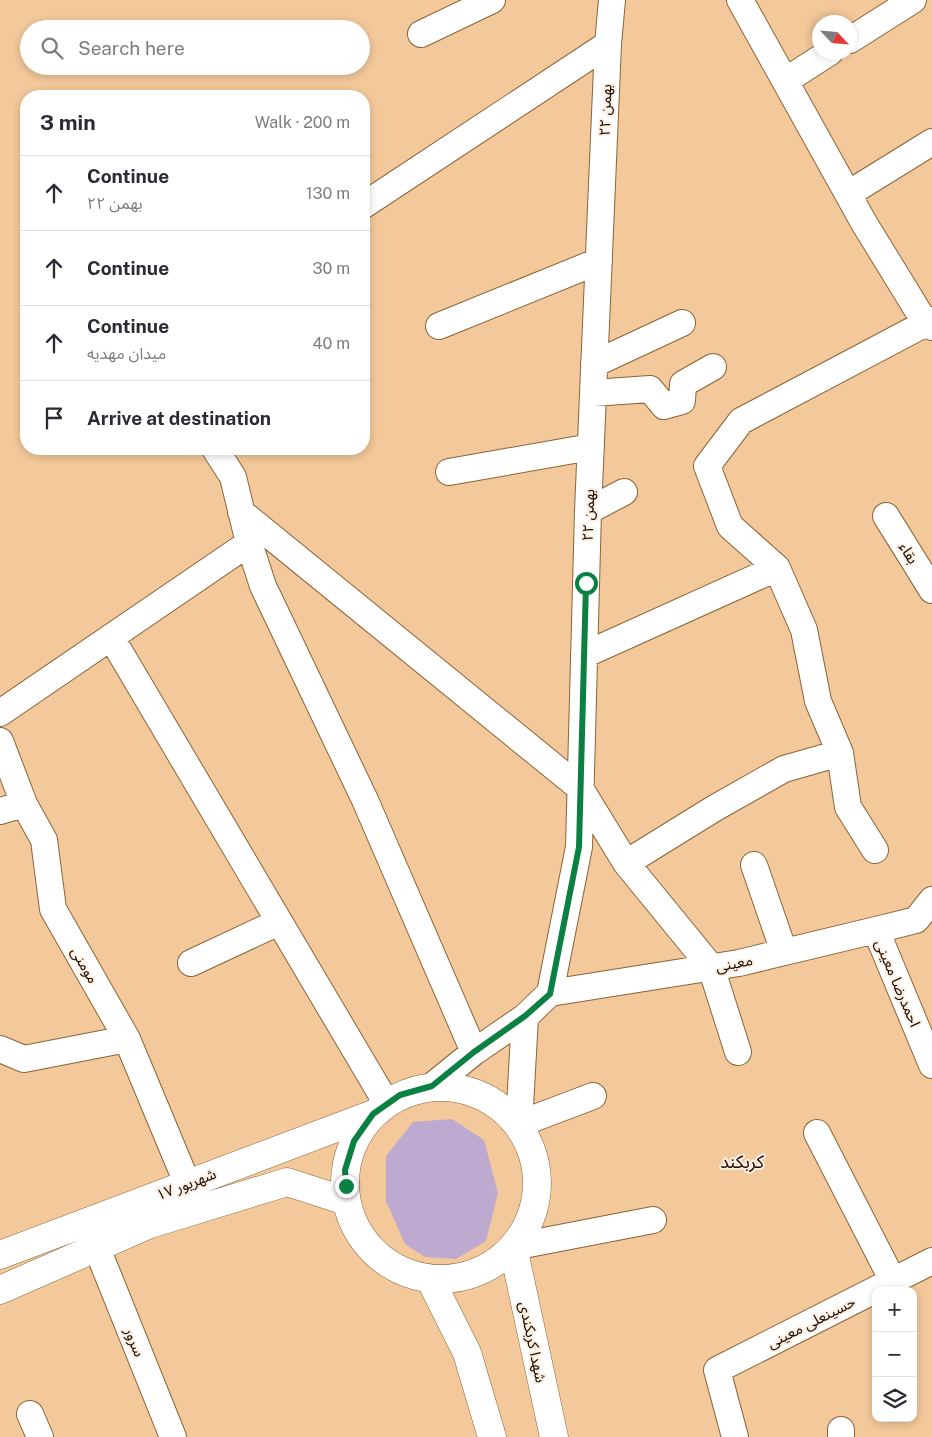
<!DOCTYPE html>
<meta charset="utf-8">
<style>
:root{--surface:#fff;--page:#f2f2f3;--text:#2b2b33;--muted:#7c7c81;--line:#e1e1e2}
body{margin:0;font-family:"Public Sans","Noto Sans Arabic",sans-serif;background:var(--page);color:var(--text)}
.controls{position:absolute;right:15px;bottom:15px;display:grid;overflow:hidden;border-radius:10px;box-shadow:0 2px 8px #0003}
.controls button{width:45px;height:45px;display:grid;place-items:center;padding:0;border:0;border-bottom:1px solid var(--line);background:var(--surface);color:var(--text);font:25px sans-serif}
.compass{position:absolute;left:812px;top:15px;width:45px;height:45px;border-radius:50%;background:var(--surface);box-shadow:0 2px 8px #0003;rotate:116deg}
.stop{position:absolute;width:15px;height:15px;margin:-11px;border:4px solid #0b8043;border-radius:50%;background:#fff}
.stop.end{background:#0b8043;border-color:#fff;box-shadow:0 1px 5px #0008}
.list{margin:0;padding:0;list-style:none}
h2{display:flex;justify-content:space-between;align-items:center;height:65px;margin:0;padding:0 20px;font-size:21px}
h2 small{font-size:16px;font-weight:400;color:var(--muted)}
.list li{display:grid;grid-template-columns:32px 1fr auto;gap:15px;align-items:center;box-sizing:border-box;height:75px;padding:0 20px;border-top:1px solid var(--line)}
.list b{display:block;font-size:19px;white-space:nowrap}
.list p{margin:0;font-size:16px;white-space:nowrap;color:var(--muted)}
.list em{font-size:16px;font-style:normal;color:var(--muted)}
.icon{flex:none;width:28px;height:28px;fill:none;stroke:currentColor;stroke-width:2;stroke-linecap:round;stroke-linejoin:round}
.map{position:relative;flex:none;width:932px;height:1437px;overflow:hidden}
.search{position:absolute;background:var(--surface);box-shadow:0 2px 8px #0003;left:20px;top:20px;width:350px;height:55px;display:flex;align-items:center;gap:12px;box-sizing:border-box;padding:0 18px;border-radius:28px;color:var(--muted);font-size:19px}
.panel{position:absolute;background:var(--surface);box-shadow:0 2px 8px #0003;left:20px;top:90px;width:350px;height:365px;border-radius:20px}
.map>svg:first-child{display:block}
</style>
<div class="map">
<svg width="932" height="1437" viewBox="0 0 932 1437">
<rect width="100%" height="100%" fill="#f3c89a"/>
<path fill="#beaad0" d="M452 1119 484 1140 498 1193 486 1241 456 1259 425 1257 405 1244 386 1201V1156L413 1122Z"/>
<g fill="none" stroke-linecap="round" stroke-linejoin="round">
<defs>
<path id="street" d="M740 0 864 223 926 324 932 327
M421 34 492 0
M850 40 913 0
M785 81 830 52
M848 194 932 142
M364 205 608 44
M439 326 599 261
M594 364 682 323
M593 393 650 389 664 406 682 401 683 384 713 367
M215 449 233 477 249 543 263 586 365 800 474 1052
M449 472 591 447
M588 511 624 492
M241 512 580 788 626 863 711 967 738 1052
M886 516 932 590
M111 637 387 1104
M584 655 777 568
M0 713 249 543
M0 741 24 804 44 840 53 909 127 1039 187 1183
M840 753 848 807 875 850
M0 811 24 804
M626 863 715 808 784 769 840 753 818 701 804 630 777 568 730 526 707 466 741 421 932 320
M754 865 784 952
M876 930 932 1065
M191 963 279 922
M550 993 739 963 876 930 916 920 932 900
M525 1017 550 993 579 847 588 511 608 44 612 0
M0 1049 24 1059 127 1039
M432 1086 474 1052 525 1017 519 1124 593 1096
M817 1133 893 1281
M513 1247 653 1220
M97 1248 173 1437
M30 1414 40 1437
M841 1430V1437
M735 1437 717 1370 932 1261"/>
<path id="secondary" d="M345 1183a96 96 0 1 1 192 0a96 96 0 1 1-192 0Z
M513 1247 554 1437
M0 1255 373 1114
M430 1279 467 1353 492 1437
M0 1290 150 1224 287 1182 346 1201"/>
</defs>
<use href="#street" stroke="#8a6438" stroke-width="28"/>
<use href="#secondary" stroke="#8a6438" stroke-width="29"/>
<use href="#street" stroke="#fff" stroke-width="26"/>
<use href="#secondary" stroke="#fff" stroke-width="28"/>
</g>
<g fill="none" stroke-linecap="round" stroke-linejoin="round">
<path stroke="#0b8043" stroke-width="6" d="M346 1186 345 1170 354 1141 373 1114 400 1095 432 1086 474 1052 525 1016 550 994 579 847 586 583"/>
</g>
<g text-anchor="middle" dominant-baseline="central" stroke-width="4" stroke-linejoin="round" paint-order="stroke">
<g font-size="15" fill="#180a00" stroke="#fdefe2">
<text transform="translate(605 110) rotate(-88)">۲۲ بهمن</text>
<text transform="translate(588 515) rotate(-88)">۲۲ بهمن</text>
<text transform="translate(909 553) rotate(58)">بقاء</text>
<text transform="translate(734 963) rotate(-11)">معینی</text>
<text transform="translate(85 965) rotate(60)">مومنی</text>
<text transform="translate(898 983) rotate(67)">احمدرضا معینی</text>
<text transform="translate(186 1184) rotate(-21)">۱۷ شهریور</text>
<text transform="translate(811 1322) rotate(-27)">حسینعلی معینی</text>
<text transform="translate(135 1342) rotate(68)">سرور</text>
<text transform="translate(533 1342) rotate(78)">شهدا کربکندی</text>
</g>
<g font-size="18" fill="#180a00" stroke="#fdefe2">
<text x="742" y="1161">کربکند</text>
</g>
</g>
</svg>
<div class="controls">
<button>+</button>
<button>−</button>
<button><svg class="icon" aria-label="layers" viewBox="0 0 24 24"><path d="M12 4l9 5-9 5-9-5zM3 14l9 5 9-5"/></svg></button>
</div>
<svg class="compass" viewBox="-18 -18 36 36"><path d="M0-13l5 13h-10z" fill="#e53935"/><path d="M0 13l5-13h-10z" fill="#7c7c81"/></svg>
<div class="stop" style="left:586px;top:583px"></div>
<div class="stop end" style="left:346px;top:1186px"></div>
<div class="search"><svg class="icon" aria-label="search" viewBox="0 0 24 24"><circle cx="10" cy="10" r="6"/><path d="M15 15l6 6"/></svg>Search here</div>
<section class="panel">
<h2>3 min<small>Walk · 200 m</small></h2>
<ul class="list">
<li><svg class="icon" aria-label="ahead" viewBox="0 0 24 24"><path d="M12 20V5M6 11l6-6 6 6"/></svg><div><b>Continue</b><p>۲۲ بهمن</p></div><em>130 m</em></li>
<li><svg class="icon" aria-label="ahead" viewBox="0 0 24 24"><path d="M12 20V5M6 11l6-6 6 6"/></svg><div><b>Continue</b></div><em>30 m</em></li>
<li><svg class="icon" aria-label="ahead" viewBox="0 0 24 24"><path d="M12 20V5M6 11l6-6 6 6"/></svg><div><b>Continue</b><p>میدان مهدیه</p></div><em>40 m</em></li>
<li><svg class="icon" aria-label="arrive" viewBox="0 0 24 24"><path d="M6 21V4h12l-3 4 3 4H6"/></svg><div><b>Arrive at destination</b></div></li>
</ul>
</section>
</div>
